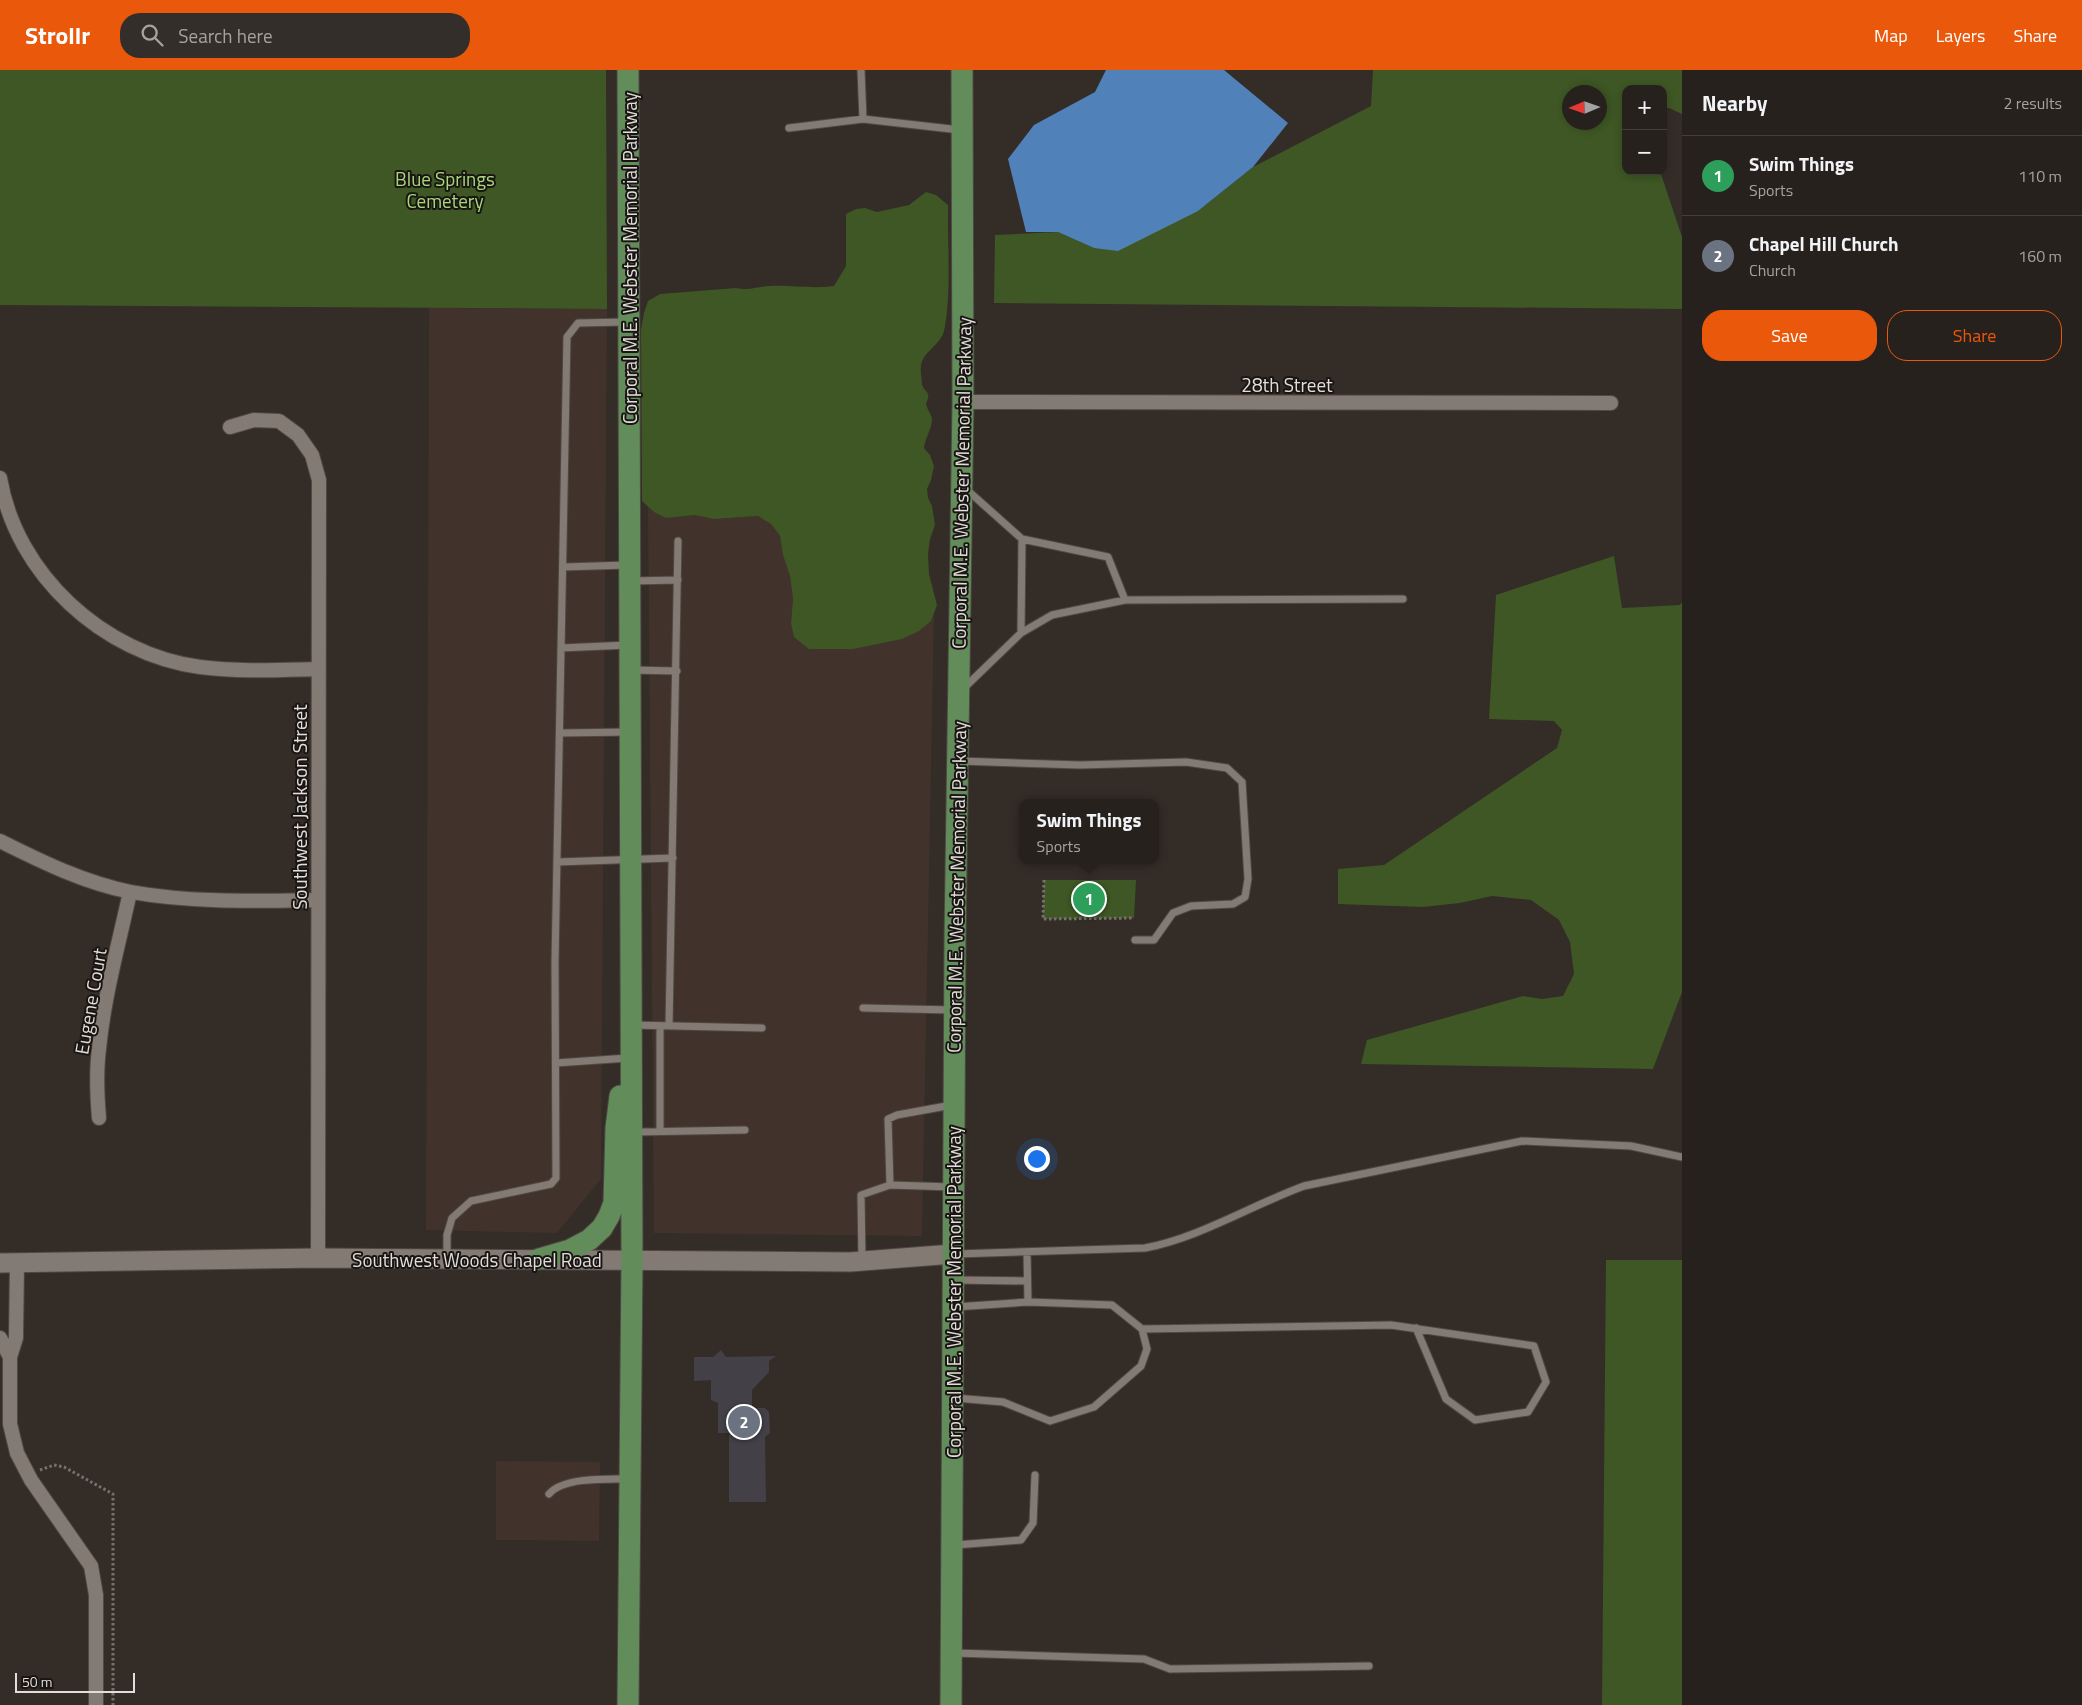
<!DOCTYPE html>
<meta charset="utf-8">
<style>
:root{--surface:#27211d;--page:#332e2a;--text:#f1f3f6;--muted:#a4a3a4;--line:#433e3b;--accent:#ea580c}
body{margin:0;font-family:"Titillium Web",sans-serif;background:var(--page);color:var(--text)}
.controls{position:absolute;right:15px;top:15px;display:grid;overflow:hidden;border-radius:10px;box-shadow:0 2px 8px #0003}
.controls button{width:45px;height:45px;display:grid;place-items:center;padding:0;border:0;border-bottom:1px solid var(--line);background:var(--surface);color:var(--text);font:25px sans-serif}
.compass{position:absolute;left:1562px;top:15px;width:45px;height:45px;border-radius:50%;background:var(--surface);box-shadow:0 2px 8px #0003;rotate:268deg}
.scale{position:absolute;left:15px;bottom:12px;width:120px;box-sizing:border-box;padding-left:5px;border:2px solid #e2ddd9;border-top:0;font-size:14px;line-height:18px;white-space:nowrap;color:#e2ddd9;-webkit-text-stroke:4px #191513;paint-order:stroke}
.you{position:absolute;left:1036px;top:1088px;width:18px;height:18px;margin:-12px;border:4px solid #fff;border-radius:50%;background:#1a73e8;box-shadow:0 0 0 8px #1a73e833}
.badge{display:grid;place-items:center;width:32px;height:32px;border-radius:50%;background:var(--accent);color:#fff;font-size:16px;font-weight:700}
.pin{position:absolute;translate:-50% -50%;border:2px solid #fff;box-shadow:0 1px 5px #0006}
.popup{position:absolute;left:1019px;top:729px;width:140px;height:65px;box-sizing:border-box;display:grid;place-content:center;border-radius:10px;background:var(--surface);filter:drop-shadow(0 1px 4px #0005);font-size:16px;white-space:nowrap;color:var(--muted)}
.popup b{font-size:19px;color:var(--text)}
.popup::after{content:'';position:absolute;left:50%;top:100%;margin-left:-10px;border:10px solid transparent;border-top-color:var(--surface)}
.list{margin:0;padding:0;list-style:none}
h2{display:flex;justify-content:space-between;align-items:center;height:65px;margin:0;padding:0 20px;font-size:21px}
h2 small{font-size:16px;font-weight:400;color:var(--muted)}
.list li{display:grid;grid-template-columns:32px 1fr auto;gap:15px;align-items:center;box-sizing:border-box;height:80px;padding:0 20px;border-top:1px solid var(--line)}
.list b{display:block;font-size:19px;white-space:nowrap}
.list p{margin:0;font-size:16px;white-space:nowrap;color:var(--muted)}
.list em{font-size:16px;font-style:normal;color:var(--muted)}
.actions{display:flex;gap:10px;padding:15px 20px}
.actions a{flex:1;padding:11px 0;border:1px solid var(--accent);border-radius:20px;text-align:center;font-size:18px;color:var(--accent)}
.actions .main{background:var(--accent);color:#fff}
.icon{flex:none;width:28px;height:28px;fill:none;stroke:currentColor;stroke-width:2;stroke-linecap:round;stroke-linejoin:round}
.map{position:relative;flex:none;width:1682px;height:1635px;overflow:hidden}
header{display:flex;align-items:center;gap:30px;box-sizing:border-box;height:70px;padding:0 25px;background:var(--accent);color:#fff}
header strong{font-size:24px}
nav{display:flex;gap:28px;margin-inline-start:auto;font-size:18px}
.search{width:350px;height:45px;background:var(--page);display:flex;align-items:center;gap:12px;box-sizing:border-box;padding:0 18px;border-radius:20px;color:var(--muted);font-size:19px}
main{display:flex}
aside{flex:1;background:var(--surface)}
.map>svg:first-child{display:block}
</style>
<header>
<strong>Strollr</strong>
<div class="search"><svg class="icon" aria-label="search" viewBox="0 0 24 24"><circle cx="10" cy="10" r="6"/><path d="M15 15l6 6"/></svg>Search here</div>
<nav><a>Map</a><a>Layers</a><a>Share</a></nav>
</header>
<main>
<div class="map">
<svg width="1682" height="1635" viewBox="0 0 1682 1635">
<rect width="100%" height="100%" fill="#342c27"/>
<path fill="#41332b" d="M429 238 607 239 601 1109 557 1163 426 1160Z
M648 436 654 442 681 446 694 445 714 449 758 446 771 454 780 466 783 485 790 506 793 529 791 553 931 551 934 543 922 1166 654 1163Z
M496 1391 600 1392 599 1471 496 1470Z"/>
<path fill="#3e5724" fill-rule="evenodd" d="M0 0H606L607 239 0 235Z
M1373 0H1682V44L1669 38H1663V19H1626V101H1660L1682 167V239L994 233 995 165 1058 162 1094 178 1198 141 1253 97 1371 36ZM1570 22H1600V52H1570Z
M926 122 936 125 948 135V149C948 182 951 230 944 261 940 276 923 281 921 296 920 302 922 309 922 315 927 325 931 321 926 334 927 339 931 344 932 349 932 359 925 368 924 378L930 385 934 396 931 410 927 419 928 428 932 436 935 455 930 469 928 484 929 504 937 535 931 551 919 561 902 569 853 579H809L794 567 791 553 793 529 790 506 783 485 780 466 771 454 758 446 714 449 694 445 666 448 654 442 642 431 641 260 644 243 648 231 660 224 736 218C751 221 757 216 771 216 792 215 812 219 834 216L846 196V144L856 139 865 138 877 142 909 135Z
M1614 486 1622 538 1680 535 1682 532V922L1653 999 1361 994 1367 970 1523 926 1542 929 1563 926 1574 904 1570 872 1559 850 1531 830 1492 826 1460 833 1423 837 1338 834V799L1384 795 1557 678 1562 660 1554 651 1489 649 1496 525Z
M1044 810H1136L1134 848 1043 849Z
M1606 1190H1682V1635H1602Z"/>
<path fill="#5082b9" d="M1106 0H1224L1288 53 1253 97 1198 141 1118 181 1094 178 1058 162H1026L1008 89 1034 55 1095 22Z"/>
<path fill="#444048" d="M721 1280 726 1287 776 1286 769 1291V1302L752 1320V1338H765L769 1342 770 1363 765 1367 766 1432H729V1363H718V1333L711 1330V1310L694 1311V1287H713Z"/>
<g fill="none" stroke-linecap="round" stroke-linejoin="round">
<defs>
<path id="lane" d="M861 0 863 49
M789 58 863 49 960 60
M966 419 1022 469 1108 487 1125 530
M563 497 627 495
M631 511 678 510
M1021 563 1022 469
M561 578 628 575
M632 600 677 601
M964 618 1021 563 1052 545 1125 530 1403 529
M560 663 629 662
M959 691 1080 695 1186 692 1227 698 1242 712 1248 809 1245 827 1233 834 1191 836 1173 843 1154 870H1135
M557 792 673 788
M863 938 952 940
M632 955 762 958
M669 956 678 471
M556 993 628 988
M660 1061V956
M634 1062 745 1060
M890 1115 888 1049 897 1045 952 1035
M1027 1182 1028 1232
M956 1184 1145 1178C1199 1168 1252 1135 1304 1116L1522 1071 1631 1076 1682 1087
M447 1188V1165L452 1148 471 1131 551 1114 556 1108 555 892 567 267 578 253 626 252
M862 1191 861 1125 890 1115 953 1117
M955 1210 1027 1211
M955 1237 1028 1232 1112 1235 1142 1259 1147 1279 1141 1296 1094 1337 1050 1351 1003 1332 955 1328
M1142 1259 1391 1255 1534 1276 1546 1312 1528 1342 1475 1350 1446 1329 1416 1258
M549 1424C563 1407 607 1409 627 1409
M955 1475 1021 1470 1033 1453 1035 1405
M954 1583 1144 1589 1170 1599 1369 1596"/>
<path id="street" d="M963 332 1611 333
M230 357 254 350 279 351 298 365 312 385 319 410 318 1188
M0 408C16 504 103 584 200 597 239 602 278 600 317 599
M0 771C42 792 85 813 131 822 192 833 256 831 318 830
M99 1048C97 1025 96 1002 99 979 104 926 119 873 130 822
M17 1193 16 1268 10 1287V1354L17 1383 31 1410 91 1496 96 1525V1635
M0 1268 10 1287"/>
<path id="secondary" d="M0 1193 318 1188 850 1192 953 1184"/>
<path id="primary" d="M628 0 632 1190 628 1635
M539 1189 570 1180 589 1170 602 1158 609 1146 614 1133 616 1058 620 1026
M951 1635 955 868 963 332 962 0"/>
</defs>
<use href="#lane" stroke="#4f4844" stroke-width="9"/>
<use href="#street" stroke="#4f4844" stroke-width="16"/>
<use href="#secondary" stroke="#4f4844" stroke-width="21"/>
<use href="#primary" stroke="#4f4844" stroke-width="23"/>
<path stroke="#77706c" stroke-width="3" stroke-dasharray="2.5 2.5" stroke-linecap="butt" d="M1044 810 1043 849 1134 848
M40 1400 54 1395 64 1397 113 1424V1635"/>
<use href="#lane" stroke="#847a74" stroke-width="7"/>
<use href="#street" stroke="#847a74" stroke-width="14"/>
<use href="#secondary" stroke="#847a74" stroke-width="19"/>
<use href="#primary" stroke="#628d5b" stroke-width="21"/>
</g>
<g text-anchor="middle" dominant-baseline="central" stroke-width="4" stroke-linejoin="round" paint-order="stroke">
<g font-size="19" fill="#a9d87c" stroke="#191513">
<text x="445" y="108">Blue Springs<tspan x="445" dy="22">Cemetery</tspan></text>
</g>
<g font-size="19" fill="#e2ddd9" stroke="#191513">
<text transform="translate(629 188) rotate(-90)">Corporal M.E. Webster Memorial Parkway</text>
<text x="1287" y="314">28th Street</text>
<text transform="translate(961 413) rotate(-89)">Corporal M.E. Webster Memorial Parkway</text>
<text transform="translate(299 737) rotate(-90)">Southwest Jackson Street</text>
<text transform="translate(956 817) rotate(-89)">Corporal M.E. Webster Memorial Parkway</text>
<text transform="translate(90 931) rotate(-80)">Eugene Court</text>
<text x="477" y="1189">Southwest Woods Chapel Road</text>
<text transform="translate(953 1222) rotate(-90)">Corporal M.E. Webster Memorial Parkway</text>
</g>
</g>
</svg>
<div class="controls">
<button>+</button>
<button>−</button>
</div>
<svg class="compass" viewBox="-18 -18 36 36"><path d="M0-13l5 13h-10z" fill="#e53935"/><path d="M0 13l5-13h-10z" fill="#a4a3a4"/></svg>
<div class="scale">50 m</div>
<div class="you"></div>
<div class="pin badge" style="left:1089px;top:829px;background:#2e9e5b">1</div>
<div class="popup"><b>Swim Things</b>Sports</div>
<div class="pin badge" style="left:744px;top:1352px;background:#6b7280">2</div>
</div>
<aside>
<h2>Nearby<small>2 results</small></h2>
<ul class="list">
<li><span class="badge" style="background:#2e9e5b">1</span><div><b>Swim Things</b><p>Sports</p></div><em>110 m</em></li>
<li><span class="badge" style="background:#6b7280">2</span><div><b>Chapel Hill Church</b><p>Church</p></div><em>160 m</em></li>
</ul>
<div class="actions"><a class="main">Save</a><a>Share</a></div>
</aside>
</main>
